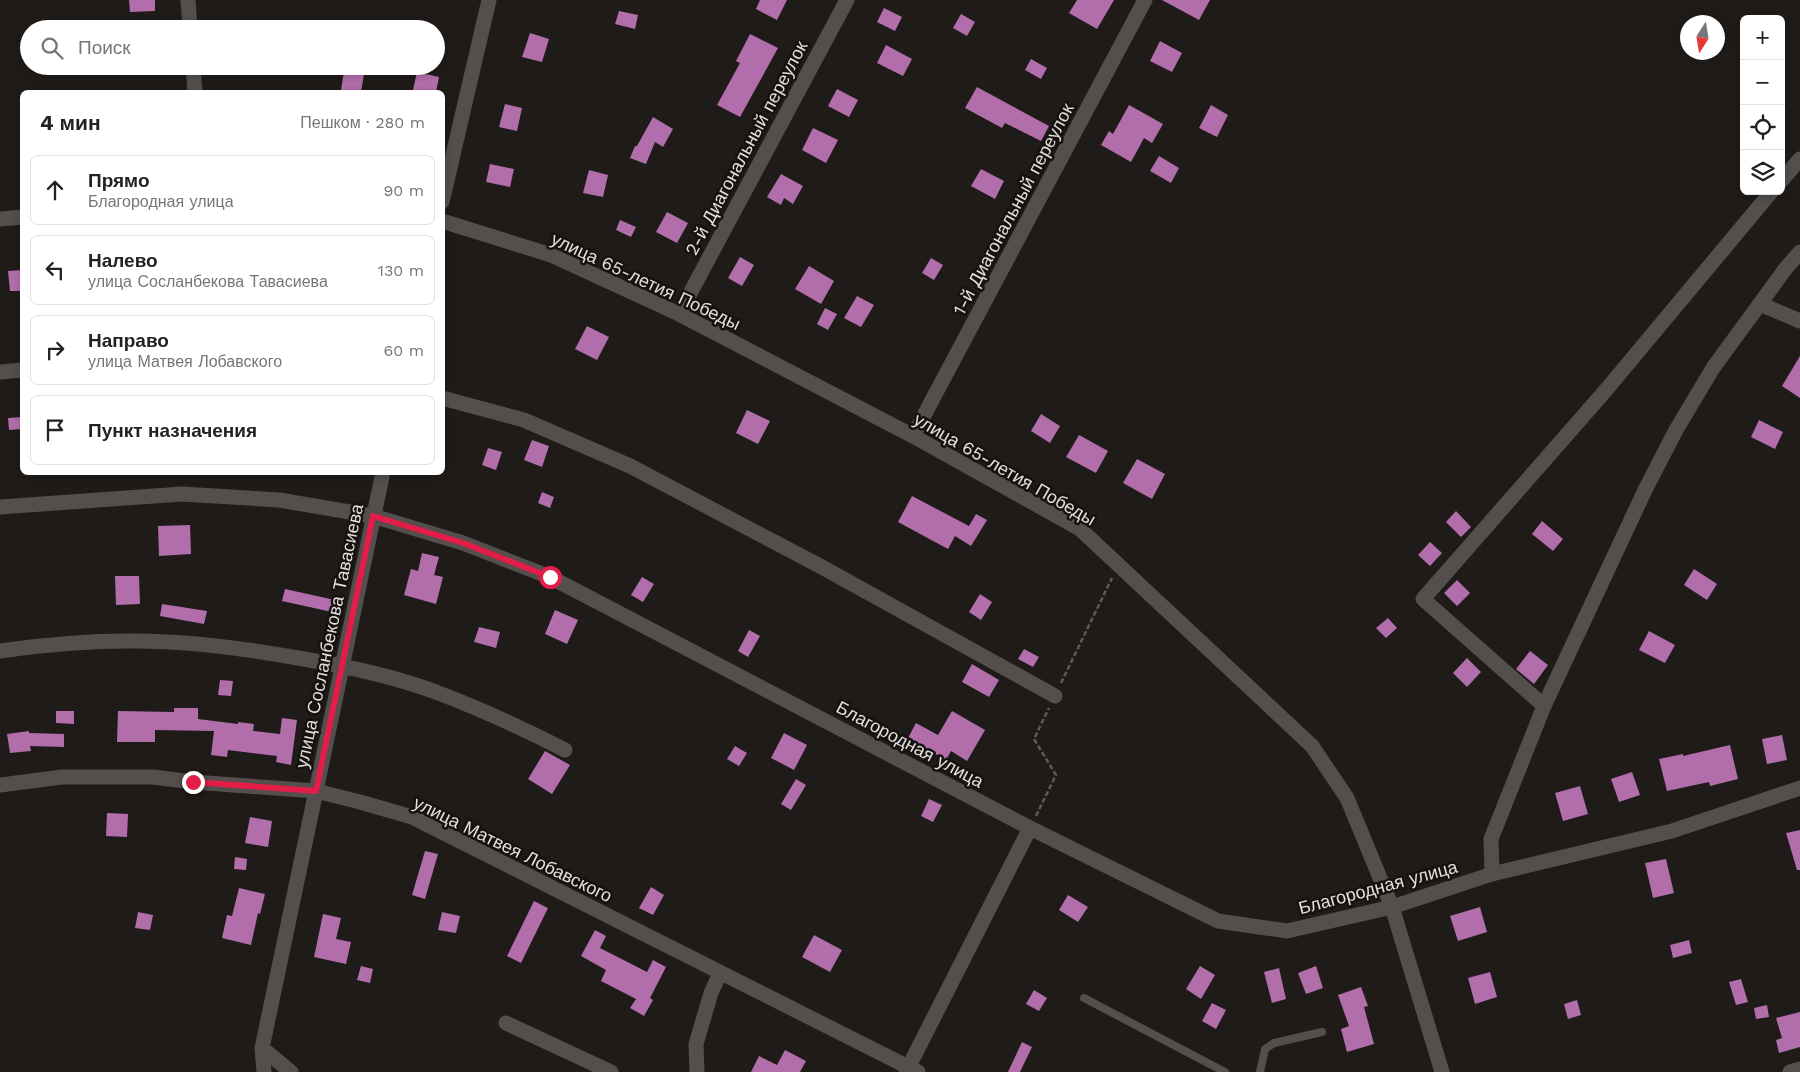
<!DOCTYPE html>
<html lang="ru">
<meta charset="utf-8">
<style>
:root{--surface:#fff;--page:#f6f6f6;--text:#222;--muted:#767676;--line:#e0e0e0}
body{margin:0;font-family:"Work Sans",sans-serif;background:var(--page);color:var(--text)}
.controls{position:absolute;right:15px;top:15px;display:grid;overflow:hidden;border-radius:8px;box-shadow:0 2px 8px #0003}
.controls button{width:45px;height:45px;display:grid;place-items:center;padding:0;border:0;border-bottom:1px solid var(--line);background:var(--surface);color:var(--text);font:25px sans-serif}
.compass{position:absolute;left:1680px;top:15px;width:45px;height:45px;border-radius:50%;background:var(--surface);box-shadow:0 2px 8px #0003;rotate:192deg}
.stop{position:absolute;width:15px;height:15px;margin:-11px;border:4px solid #e11d48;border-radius:50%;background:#fff}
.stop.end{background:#e11d48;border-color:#fff;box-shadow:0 1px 5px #0008}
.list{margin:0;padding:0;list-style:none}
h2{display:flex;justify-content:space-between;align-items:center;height:65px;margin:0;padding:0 20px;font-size:21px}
h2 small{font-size:16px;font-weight:400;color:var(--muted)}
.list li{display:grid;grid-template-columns:32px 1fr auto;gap:15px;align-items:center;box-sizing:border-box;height:70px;margin:0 10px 10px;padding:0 10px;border:1px solid var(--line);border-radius:8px}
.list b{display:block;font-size:19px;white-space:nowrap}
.list p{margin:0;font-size:16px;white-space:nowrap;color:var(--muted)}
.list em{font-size:16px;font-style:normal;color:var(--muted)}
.icon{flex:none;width:28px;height:28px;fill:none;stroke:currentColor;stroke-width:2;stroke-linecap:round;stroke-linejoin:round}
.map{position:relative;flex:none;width:1800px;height:1072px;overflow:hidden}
.search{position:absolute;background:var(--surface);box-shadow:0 2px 8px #0003;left:20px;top:20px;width:425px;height:55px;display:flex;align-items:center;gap:12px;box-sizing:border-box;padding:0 18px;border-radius:28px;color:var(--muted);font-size:19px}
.panel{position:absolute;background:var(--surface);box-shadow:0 2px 8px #0003;left:20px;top:90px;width:425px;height:385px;border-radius:8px}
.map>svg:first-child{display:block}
</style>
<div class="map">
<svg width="1800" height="1072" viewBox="0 0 1800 1072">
<rect width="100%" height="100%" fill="#1f1b19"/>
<path fill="#b16eab" d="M129 0H155V11L130 12Z
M760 0H787L777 20 756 9Z
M1077 0H1114L1097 29 1069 13Z
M1162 0H1210L1199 20Z
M884 8 902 17 895 31 877 22Z
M619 11 638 15 635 29 615 24Z
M961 14 975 22 967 36 953 28Z
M530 33 549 39 542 62 522 57Z
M750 34 778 48 740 117 717 105 740 63 736 61Z
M1160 41 1182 53 1172 72 1150 61Z
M886 45 912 59 903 76 877 63Z
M1031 59 1047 68 1041 79 1025 70Z
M344 71 364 74 361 92 341 90Z
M417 72 439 77 436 92H424L413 90Z
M977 87 1049 126 1041 141 1005 123 1002 128 965 108Z
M837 89 858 100 849 117 828 106Z
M505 104 522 108 517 131 499 127Z
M1129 105 1163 124 1152 143 1144 138 1131 162 1101 145 1109 131 1113 134Z
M1211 105 1228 115 1217 137 1199 128Z
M653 117 673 129 663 147 655 142 646 164 630 158 635 146H637Z
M813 128 838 140 826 163 802 150Z
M1159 156 1179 168 1171 183 1150 171Z
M490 164 514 169 510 187 486 182Z
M981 169 1004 181 995 199 971 186Z
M589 170 608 175 603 197 583 193Z
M781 174 803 186 793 204 784 198 781 205 767 197Z
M667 212 688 223 677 243 656 232Z
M620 220 636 227 631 237 616 230Z
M740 257 754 265 742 286 728 278Z
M931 258 943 265 934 280 922 273Z
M809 266 834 281 821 304 795 289Z
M22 270V291H10L8 271Z
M857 296 874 305 861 327 844 318Z
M825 308 837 314 828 330 817 324Z
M587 326 609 337 597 360 575 349Z
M1800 356V398L1782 386Z
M747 410 770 421 758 444 736 433Z
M1041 414 1060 426 1050 443 1031 431Z
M22 417V429L9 430 8 418Z
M1759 420 1783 432 1775 449 1751 437Z
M1079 435 1108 451 1096 473 1066 457Z
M532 440 549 446 542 467 524 460Z
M488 448 502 452 496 470 482 465Z
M1137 459 1165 474 1152 499 1123 483Z
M542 492 554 497 550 508 538 503Z
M912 496 969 526 976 514 987 520 971 546 955 536 948 549 898 522Z
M1456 511 1471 527 1461 537 1446 522Z
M1542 521 1563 539 1553 551 1532 534Z
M190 525 191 554 159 556 158 526Z
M1430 542 1442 553 1430 566 1418 555Z
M422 553 439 557 434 575 443 577 436 604 404 595 411 569 418 571Z
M1694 569 1717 584 1707 600 1684 585Z
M115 576H139L140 604 116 605Z
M642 577 654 584 643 602 631 595Z
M1457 580 1470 593 1457 606 1444 593Z
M285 589 344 602 341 614 282 601Z
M980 594 992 602 981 620 969 612Z
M162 604 207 611 204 624 160 616Z
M555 610 578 620 567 644 545 634Z
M1388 618 1397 628 1386 638 1376 628Z
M479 627 500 632 496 648 474 642Z
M749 630 760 636 748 657 738 651Z
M1649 631 1675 645 1665 663 1639 650Z
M1024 649 1039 657 1033 667 1018 659Z
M1530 651 1548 665 1534 684 1516 669Z
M1467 658 1481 672 1467 687 1453 673Z
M972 664 999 680 989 697 962 682Z
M220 680 233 681 231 696 218 695Z
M174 708H198V719L238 724V722L254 724 253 731 280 734 282 718 297 720 291 765 276 762 277 756 228 750 227 757 211 755 214 731 155 730V742H117L118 711 174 712Z
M56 711H74V724L56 723Z
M952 711 985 730 967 761 951 751 946 760 920 745 919 747 907 740 916 723 938 735Z
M29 731V733L64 734V747L30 746 31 751 10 753 7 734Z
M784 733 807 745 794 770 771 758Z
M1782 735 1787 760 1767 764 1762 739Z
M1730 745 1738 779 1710 786 1709 782 1667 791 1659 759 1683 754V756Z
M735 746 747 753 739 766 727 759Z
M545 751 570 765 552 794 528 779Z
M1632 772 1640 795 1619 802 1611 779Z
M796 779 806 785 791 810 781 804Z
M1580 786 1588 814 1563 821 1555 793Z
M929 799 942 805 933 822 921 816Z
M107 813 128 814 127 837 106 836Z
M250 817 272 821 268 847 245 843Z
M1800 830V870H1797L1786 833Z
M425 851 438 854 425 899 412 895Z
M235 857 247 859 246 870 234 869Z
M1666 859 1674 893 1653 898 1645 863Z
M651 887 664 895 653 915 639 908Z
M239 888 265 894 260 914 258 913 251 945 222 938 227 915 232 916Z
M1068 895 1088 907 1078 922 1059 910Z
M534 901 548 908 521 963 507 956Z
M1480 907 1487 932 1458 941 1450 916Z
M138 912 153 915 150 930 135 928Z
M442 912 460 916 456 933 438 930Z
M323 914 341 918 336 939 351 942 346 964 314 957Z
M595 930 606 936 600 948 647 972 653 960 666 967 650 998 653 1000 644 1016 630 1008 636 999 601 981 606 970 581 956Z
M814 935 842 950 830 972 802 957Z
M1689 940 1692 953 1673 958 1670 945Z
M361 966 373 969 370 983 357 980Z
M1200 966 1215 975 1201 999 1186 989Z
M1316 966 1323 988 1306 994 1298 973Z
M1279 968 1286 999 1272 1003 1264 972Z
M1490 972 1497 997 1475 1004 1468 978Z
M1741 979 1748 1002 1736 1005 1729 982Z
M1361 987 1368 1006 1364 1007 1374 1044 1347 1052 1341 1029 1349 1026 1338 995Z
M1034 990 1047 998 1039 1011 1026 1004Z
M1577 1000 1581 1015 1568 1019 1564 1004Z
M1212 1003 1226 1010 1216 1029 1202 1021Z
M1767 1005 1769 1017 1756 1019 1754 1008Z
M1800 1012V1047L1779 1053 1776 1040 1782 1038 1776 1018Z
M1022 1042 1032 1047 1020 1072H1008Z
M785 1050 806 1061 800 1072H751L759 1056 777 1065Z"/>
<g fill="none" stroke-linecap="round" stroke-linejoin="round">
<path stroke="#5e5a58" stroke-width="2.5" stroke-dasharray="5 2.5" stroke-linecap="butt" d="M1061 683 1112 578
M1036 816 1056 775 1034 739 1049 708"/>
<path stroke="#534f4c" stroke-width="8" d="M1084 998 1225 1072
M1260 1072 1265 1049 1274 1043 1322 1032"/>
<path stroke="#534f4c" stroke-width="15" d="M188 0 190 29
M193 66 195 92
M1781 181 1800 159
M442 202 489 0
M0 219 22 217
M442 221 551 255 679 314 913 436 1080 529 1312 746 1347 798 1392 907 1442 1072
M1760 304 1800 321
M679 314 847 0
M0 372 22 370
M442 398 524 420 630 466 820 566 1055 696
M913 436 1145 0
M0 507 182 494 279 500 373 516 463 543 550 577 1030 828 1218 921 1287 931 1392 907 1492 874 1672 831 1800 788
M0 651C43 645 85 641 128 641 185 640 242 648 298 658 346 666 395 676 441 694 483 710 524 729 565 750
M1544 706 1423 599 1606 390 1772 191
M0 785 62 777H153L193 782 316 791 360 802 412 817 918 1072
M1492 874 1491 839 1544 706 1645 490 1676 430 1713 368 1786 268 1800 252
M506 1023 611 1072
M262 1048 291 1072
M264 1072 262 1048 383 472
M697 1072 696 1044 711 993 720 973
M906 1072 1030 828
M1790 1072 1800 1069"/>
</g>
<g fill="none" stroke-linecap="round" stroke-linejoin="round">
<path stroke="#e11d48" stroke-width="6" d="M193 782 316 791 373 516 463 543 550 577"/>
</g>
<g text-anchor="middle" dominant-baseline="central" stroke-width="5" stroke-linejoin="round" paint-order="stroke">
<g font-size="18" fill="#e2e0de" stroke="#161210">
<text transform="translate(746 148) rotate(-62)">2-й Диагональный переулок</text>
<text transform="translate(1013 209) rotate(-62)">1-й Диагональный переулок</text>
<text transform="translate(646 281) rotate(25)">улица 65-летия Победы</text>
<text transform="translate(1005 469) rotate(30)">улица 65-летия Победы</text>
<text transform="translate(329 636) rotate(-78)">улица Сосланбекова Тавасиева</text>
<text transform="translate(910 744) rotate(28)">Благородная улица</text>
<text transform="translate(513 849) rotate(26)">улица Матвея Лобавского</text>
<text transform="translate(1378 887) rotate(-15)">Благородная улица</text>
</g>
</g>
</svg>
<div class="controls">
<button>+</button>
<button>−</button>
<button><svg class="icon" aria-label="locate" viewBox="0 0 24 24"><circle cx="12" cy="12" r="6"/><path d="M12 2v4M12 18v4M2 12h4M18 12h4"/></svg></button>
<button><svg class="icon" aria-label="layers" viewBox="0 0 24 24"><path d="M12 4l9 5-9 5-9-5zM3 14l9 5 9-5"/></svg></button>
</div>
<svg class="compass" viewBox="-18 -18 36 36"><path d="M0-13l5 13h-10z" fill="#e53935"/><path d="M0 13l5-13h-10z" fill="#767676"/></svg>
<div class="stop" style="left:550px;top:577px"></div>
<div class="stop end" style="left:193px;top:782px"></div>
<div class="search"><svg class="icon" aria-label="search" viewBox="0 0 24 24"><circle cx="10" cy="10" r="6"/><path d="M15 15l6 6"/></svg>Поиск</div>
<section class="panel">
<h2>4 мин<small>Пешком · 280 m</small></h2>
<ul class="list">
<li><svg class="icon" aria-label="ahead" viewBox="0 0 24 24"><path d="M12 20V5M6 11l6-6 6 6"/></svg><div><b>Прямо</b><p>Благородная улица</p></div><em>90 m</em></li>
<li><svg class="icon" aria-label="left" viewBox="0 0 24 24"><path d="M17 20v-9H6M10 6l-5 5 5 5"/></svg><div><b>Налево</b><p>улица Сосланбекова Тавасиева</p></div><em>130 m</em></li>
<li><svg class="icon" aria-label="right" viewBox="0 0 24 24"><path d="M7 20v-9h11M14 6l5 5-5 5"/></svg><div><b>Направо</b><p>улица Матвея Лобавского</p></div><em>60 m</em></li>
<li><svg class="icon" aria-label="arrive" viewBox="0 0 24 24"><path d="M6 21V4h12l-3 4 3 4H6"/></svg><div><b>Пункт назначения</b></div></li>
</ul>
</section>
</div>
